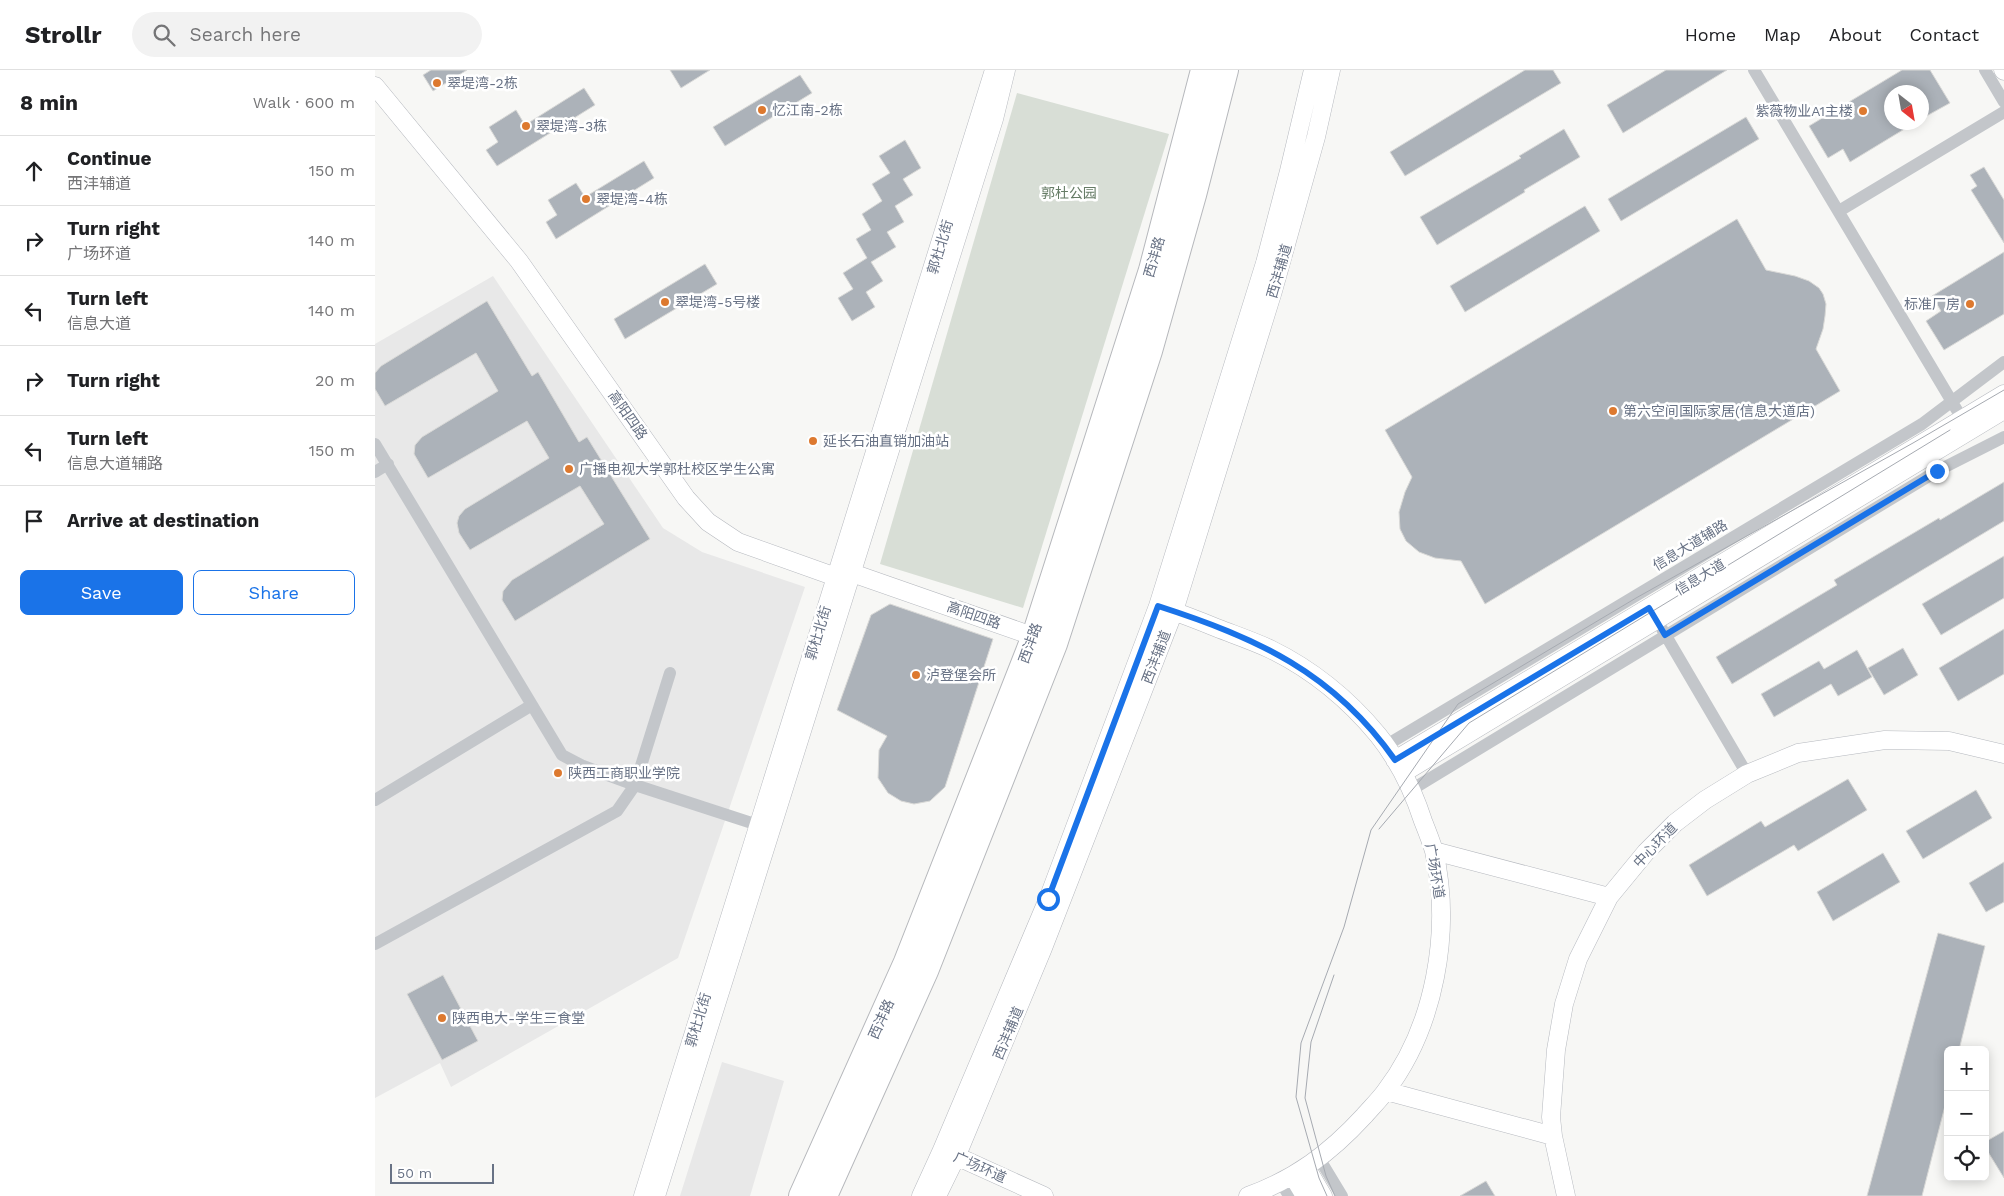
<!DOCTYPE html>
<meta charset="utf-8">
<style>
:root{--surface:#fff;--page:#f2f2f2;--text:#202124;--muted:#757577;--line:#e0e0e0;--accent:#1a73e8}
body{margin:0;font-family:"Work Sans","Noto Sans SC",sans-serif;background:var(--page);color:var(--text)}
.controls{position:absolute;right:15px;bottom:15px;display:grid;overflow:hidden;border-radius:8px;box-shadow:0 2px 12px #0003}
.controls button{width:45px;height:45px;display:grid;place-items:center;padding:0;border:0;border-bottom:1px solid var(--line);background:var(--surface);color:var(--text);font:25px sans-serif}
.compass{position:absolute;left:1509px;top:15px;width:45px;height:45px;border-radius:50%;background:var(--surface);box-shadow:0 2px 12px #0003;rotate:149deg}
.scale{position:absolute;left:15px;bottom:12px;width:104px;box-sizing:border-box;padding-left:5px;border:2px solid #687285;border-top:0;font-size:14px;line-height:18px;white-space:nowrap;color:#687285;-webkit-text-stroke:4px #fff;paint-order:stroke}
.stop{position:absolute;width:15px;height:15px;margin:-11px;border:4px solid #1a73e8;border-radius:50%;background:#fff}
.stop.end{background:#1a73e8;border-color:#fff;box-shadow:0 1px 5px #0008}
.list{margin:0;padding:0;list-style:none}
h2{display:flex;justify-content:space-between;align-items:center;height:65px;margin:0;padding:0 20px;font-size:21px}
h2 small{font-size:16px;font-weight:400;color:var(--muted)}
.list li{display:grid;grid-template-columns:32px 1fr auto;gap:15px;align-items:center;box-sizing:border-box;height:70px;padding:0 20px;border-top:1px solid var(--line)}
.list b{display:block;font-size:19px;white-space:nowrap}
.list p{margin:0;font-size:16px;white-space:nowrap;color:var(--muted)}
.list em{font-size:16px;font-style:normal;color:var(--muted)}
.actions{display:flex;gap:10px;padding:15px 20px}
.actions a{flex:1;padding:11px 0;border:1px solid var(--accent);border-radius:8px;text-align:center;font-size:18px;color:var(--accent)}
.actions .main{background:var(--accent);color:#fff}
.icon{flex:none;width:28px;height:28px;fill:none;stroke:currentColor;stroke-width:2;stroke-linecap:round;stroke-linejoin:round}
.map{position:relative;flex:none;width:1629px;height:1126px;overflow:hidden}
header{display:flex;align-items:center;gap:30px;box-sizing:border-box;height:70px;padding:0 25px;background:var(--surface);border-bottom:1px solid var(--line)}
header strong{font-size:24px}
nav{display:flex;gap:28px;margin-inline-start:auto;font-size:18px}
.search{width:350px;height:45px;background:var(--page);display:flex;align-items:center;gap:12px;box-sizing:border-box;padding:0 18px;border-radius:28px;color:var(--muted);font-size:19px}
main{display:flex}
aside{flex:1;background:var(--surface)}
.map>svg:first-child{display:block}
</style>
<header>
<strong>Strollr</strong>
<div class="search"><svg class="icon" aria-label="search" viewBox="0 0 24 24"><circle cx="10" cy="10" r="6"/><path d="M15 15l6 6"/></svg>Search here</div>
<nav><a>Home</a><a>Map</a><a>About</a><a>Contact</a></nav>
</header>
<main>
<aside>
<h2>8 min<small>Walk · 600 m</small></h2>
<ul class="list">
<li><svg class="icon" aria-label="ahead" viewBox="0 0 24 24"><path d="M12 20V5M6 11l6-6 6 6"/></svg><div><b>Continue</b><p>西沣辅道</p></div><em>150 m</em></li>
<li><svg class="icon" aria-label="right" viewBox="0 0 24 24"><path d="M7 20v-9h11M14 6l5 5-5 5"/></svg><div><b>Turn right</b><p>广场环道</p></div><em>140 m</em></li>
<li><svg class="icon" aria-label="left" viewBox="0 0 24 24"><path d="M17 20v-9H6M10 6l-5 5 5 5"/></svg><div><b>Turn left</b><p>信息大道</p></div><em>140 m</em></li>
<li><svg class="icon" aria-label="right" viewBox="0 0 24 24"><path d="M7 20v-9h11M14 6l5 5-5 5"/></svg><div><b>Turn right</b></div><em>20 m</em></li>
<li><svg class="icon" aria-label="left" viewBox="0 0 24 24"><path d="M17 20v-9H6M10 6l-5 5 5 5"/></svg><div><b>Turn left</b><p>信息大道辅路</p></div><em>150 m</em></li>
<li><svg class="icon" aria-label="arrive" viewBox="0 0 24 24"><path d="M6 21V4h12l-3 4 3 4H6"/></svg><div><b>Arrive at destination</b></div></li>
</ul>
<div class="actions"><a class="main">Save</a><a>Share</a></div>
</aside>
<div class="map">
<svg width="1629" height="1126" viewBox="0 0 1629 1126">
<rect width="100%" height="100%" fill="#f7f7f5"/>
<path fill="#e8e8e8" d="M118 206 288 458 327 482 430 517 303 888 76 1017 65 993 0 1028V274Z
M347 992 409 1011 375 1126H305Z"/>
<path fill="#d8ded6" d="M642 23 794 64 648 538 505 494Z"/>
<path fill="#acb2b9" stroke="#d9d9d7" d="M56 0H92L58 21 48 5Z
M295 0H335L306 18Z
M1150 0H1178L1186 13 1030 106 1015 82Z
M1291 0H1352L1248 63 1232 35Z
M1527 0H1555L1575 33 1546 49V22H1516V52H1541L1475 92 1468 79 1453 88 1434 56Z
M425 5 437 23 350 76 338 57Z
M209 18 220 35 122 96 111 80 123 72 114 57 141 40 150 55Z
M1371 47 1384 69 1246 151 1233 129Z
M1189 59 1205 87 1149 120 1150 122 1062 175 1045 147 1146 88 1144 86Z
M530 70 546 98 528 109 538 125 520 136 529 152 512 162 521 177 496 192 508 211 491 222 500 237 477 251 463 228 478 219 468 203 492 188 481 169 496 160 487 144 507 131 497 114 515 103 504 86Z
M269 91 279 108 181 169 171 152 182 145 173 130 201 113 210 127Z
M1609 97 1629 130V173L1596 120 1602 116 1595 105Z
M1210 136 1225 161 1090 242 1075 216Z
M1362 149 1391 200 1420 206 1434 211 1444 218 1448 224 1451 234 1450 246 1448 259 1441 279 1465 321 1110 534 1086 491 1060 488 1044 482 1031 471 1025 459 1024 442 1030 422 1037 407 1010 360Z
M1629 182V244L1569 280 1551 251 1566 241 1557 226Z
M330 194 342 214 250 269 239 249Z
M112 231 157 306 163 302 204 372 212 367 275 469 140 551 127 530 128 521 137 510 229 454 205 416 95 480 84 463 82 453 84 446 90 439 174 388 152 351 53 408 39 384 40 375 47 367 123 321 101 283 10 336 0 319V303L6 296Z
M1629 412V451L1357 614 1341 587 1462 515 1459 510 1564 448 1565 450Z
M1629 486V528L1566 565 1547 534Z
M515 534 618 569 570 717 555 731 539 734 526 731 513 723 503 708 504 680 512 666 462 640 496 545Z
M1629 559V604L1583 631 1564 598Z
M1528 578 1543 605 1509 625 1493 598Z
M1482 580 1497 607 1463 626 1456 614 1399 647 1386 624 1444 591 1449 599Z
M1473 709 1492 740 1423 781 1419 775 1332 826 1314 795 1386 751 1390 757Z
M1601 720 1617 748 1548 789 1531 761Z
M1508 783 1525 812 1458 851 1442 822Z
M1629 792V832L1611 842 1594 813Z
M1563 863 1610 876 1584 980H1573V1024L1547 1126H1492Z
M68 905 103 971 67 990 32 924Z
M1629 1061V1108L1610 1077V1072Z
M1111 1111 1120 1126H1085Z"/>
<g fill="none" stroke-linecap="round" stroke-linejoin="round">
<defs>
<path id="secondary" d="M1628 0 1629 1
M0 16 144 191 311 428 333 452 363 472 461 507 477 503 669 570
M789 538C807 544 825 551 842 558 860 565 878 571 895 579 936 599 974 630 1003 665 1023 690 1038 720 1048 751 1052 761 1056 771 1059 781 1077 861 1060 957 1010 1022 1004 1030 996 1038 989 1046 955 1083 920 1109 873 1126
M1020 690 1629 324
M1028 703 1629 340
M1059 781 1234 827
M1011 1021 1178 1066
M570 1081 669 1126
M931 1097 948 1126
M918 1106 930 1126
M268 1126 619 0
M281 1126 619 49 631 0
M546 1126 567 1080 673 829 783 536 890 193 914 101 938 0
M562 1126 582 1085 668 878 799 541 898 221 941 67 956 0
M1191 1126 1178 1066 1176 1047 1181 980 1189 934 1203 889 1234 827 1271 782 1300 753 1330 730 1372 704 1423 683 1510 670 1574 671 1629 684"/>
<path id="highway" d="M426 1126 531 892 659 566 776 200 828 0
M450 1126 551 901 680 574 775 281 819 125 851 0"/>
</defs>
<use href="#secondary" stroke="#b6b9bf" stroke-width="19"/>
<use href="#highway" stroke="#b6b8bc" stroke-width="26"/>
<path stroke="#c3c6ca" stroke-width="12" d="M1379 0 1592 357
M1610 0 1629 32
M1464 141 1629 42
M0 374 187 685 208 696 260 715 392 758
M0 402 13 394
M1287 559 1372 704
M1010 676 1547 354 1629 292
M1036 720 1562 401 1629 367
M0 730 157 635
M0 874 242 741 260 715 295 603
M944 1088 967 1126
M906 1112 914 1126"/>
<use href="#secondary" stroke="#fff" stroke-width="18"/>
<use href="#highway" stroke="#fff" stroke-width="24"/>
<path stroke="#a6aab1" stroke-width="1" d="M1004 759 1094 653 1575 360
M959 905 936 972 930 1028 951 1106 960 1126
M952 1126 944 1108 921 1027 926 973 969 857 996 760 1083 634 1261 528 1538 373 1629 320"/>
</g>
<g fill="none" stroke-linecap="round" stroke-linejoin="round">
<path stroke="#1a73e8" stroke-width="6" d="M673 829 783 536C882 568 958 602 1020 690L1274 538 1290 565 1562 401"/>
</g>
<g fill="#dd792f" stroke="#fff" stroke-width="2">
<circle cx="62" cy="13" r="5"/>
<circle cx="387" cy="40" r="5"/>
<circle cx="1488" cy="41" r="5"/>
<circle cx="151" cy="56" r="5"/>
<circle cx="211" cy="129" r="5"/>
<circle cx="290" cy="232" r="5"/>
<circle cx="1595" cy="234" r="5"/>
<circle cx="1238" cy="341" r="5"/>
<circle cx="438" cy="371" r="5"/>
<circle cx="194" cy="399" r="5"/>
<circle cx="541" cy="605" r="5"/>
<circle cx="183" cy="703" r="5"/>
<circle cx="67" cy="948" r="5"/>
</g>
<g text-anchor="middle" dominant-baseline="central" stroke-width="5" stroke-linejoin="round" paint-order="stroke">
<g font-size="14" fill="#687285" stroke="#fff" text-anchor="start">
<text x="72" y="13">翠堤湾-2栋</text>
<text x="397" y="40">忆江南-2栋</text>
<text x="1478" y="41" text-anchor="end">紫薇物业A1主楼</text>
<text x="161" y="56">翠堤湾-3栋</text>
<text x="221" y="129">翠堤湾-4栋</text>
<text x="300" y="232">翠堤湾-5号楼</text>
<text x="1585" y="234" text-anchor="end">标准厂房</text>
<text x="1248" y="341">第六空间国际家居(信息大道店)</text>
<text x="448" y="371">延长石油直销加油站</text>
<text x="204" y="399">广播电视大学郭杜校区学生公寓</text>
<text x="551" y="605">泸登堡会所</text>
<text x="193" y="703">陕西工商职业学院</text>
<text x="77" y="948">陕西电大-学生三食堂</text>
</g>
<g font-size="14" fill="#667c66" stroke="#fff">
<text x="694" y="123">郭杜公园</text>
</g>
<g font-size="14" fill="#687285" stroke="#fff">
<text transform="translate(565 177) rotate(-73)">郭杜北街</text>
<text transform="translate(779 187) rotate(-74)">西沣路</text>
<text transform="translate(904 201) rotate(-74)">西沣辅道</text>
<text transform="translate(253 345) rotate(55)">高阳四路</text>
<text transform="translate(1315 475) rotate(-31)">信息大道辅路</text>
<text transform="translate(1325 507) rotate(-31)">信息大道</text>
<text transform="translate(599 545) rotate(19)">高阳四路</text>
<text transform="translate(443 563) rotate(-73)">郭杜北街</text>
<text transform="translate(655 573) rotate(-70)">西沣路</text>
<text transform="translate(781 587) rotate(-69)">西沣辅道</text>
<text transform="translate(1280 775) rotate(-46)">中心环道</text>
<text transform="translate(1060 801) rotate(80)">广场环道</text>
<text transform="translate(506 949) rotate(-66)">西沣路</text>
<text transform="translate(323 950) rotate(-73)">郭杜北街</text>
<text transform="translate(633 963) rotate(-67)">西沣辅道</text>
<text transform="translate(605 1097) rotate(24)">广场环道</text>
</g>
</g>
</svg>
<div class="controls">
<button>+</button>
<button>−</button>
<button><svg class="icon" aria-label="locate" viewBox="0 0 24 24"><circle cx="12" cy="12" r="6"/><path d="M12 2v4M12 18v4M2 12h4M18 12h4"/></svg></button>
</div>
<svg class="compass" viewBox="-18 -18 36 36"><path d="M0-13l5 13h-10z" fill="#e53935"/><path d="M0 13l5-13h-10z" fill="#757577"/></svg>
<div class="scale">50 m</div>
<div class="stop" style="left:673px;top:829px"></div>
<div class="stop end" style="left:1562px;top:401px"></div>
</div>
</main>
